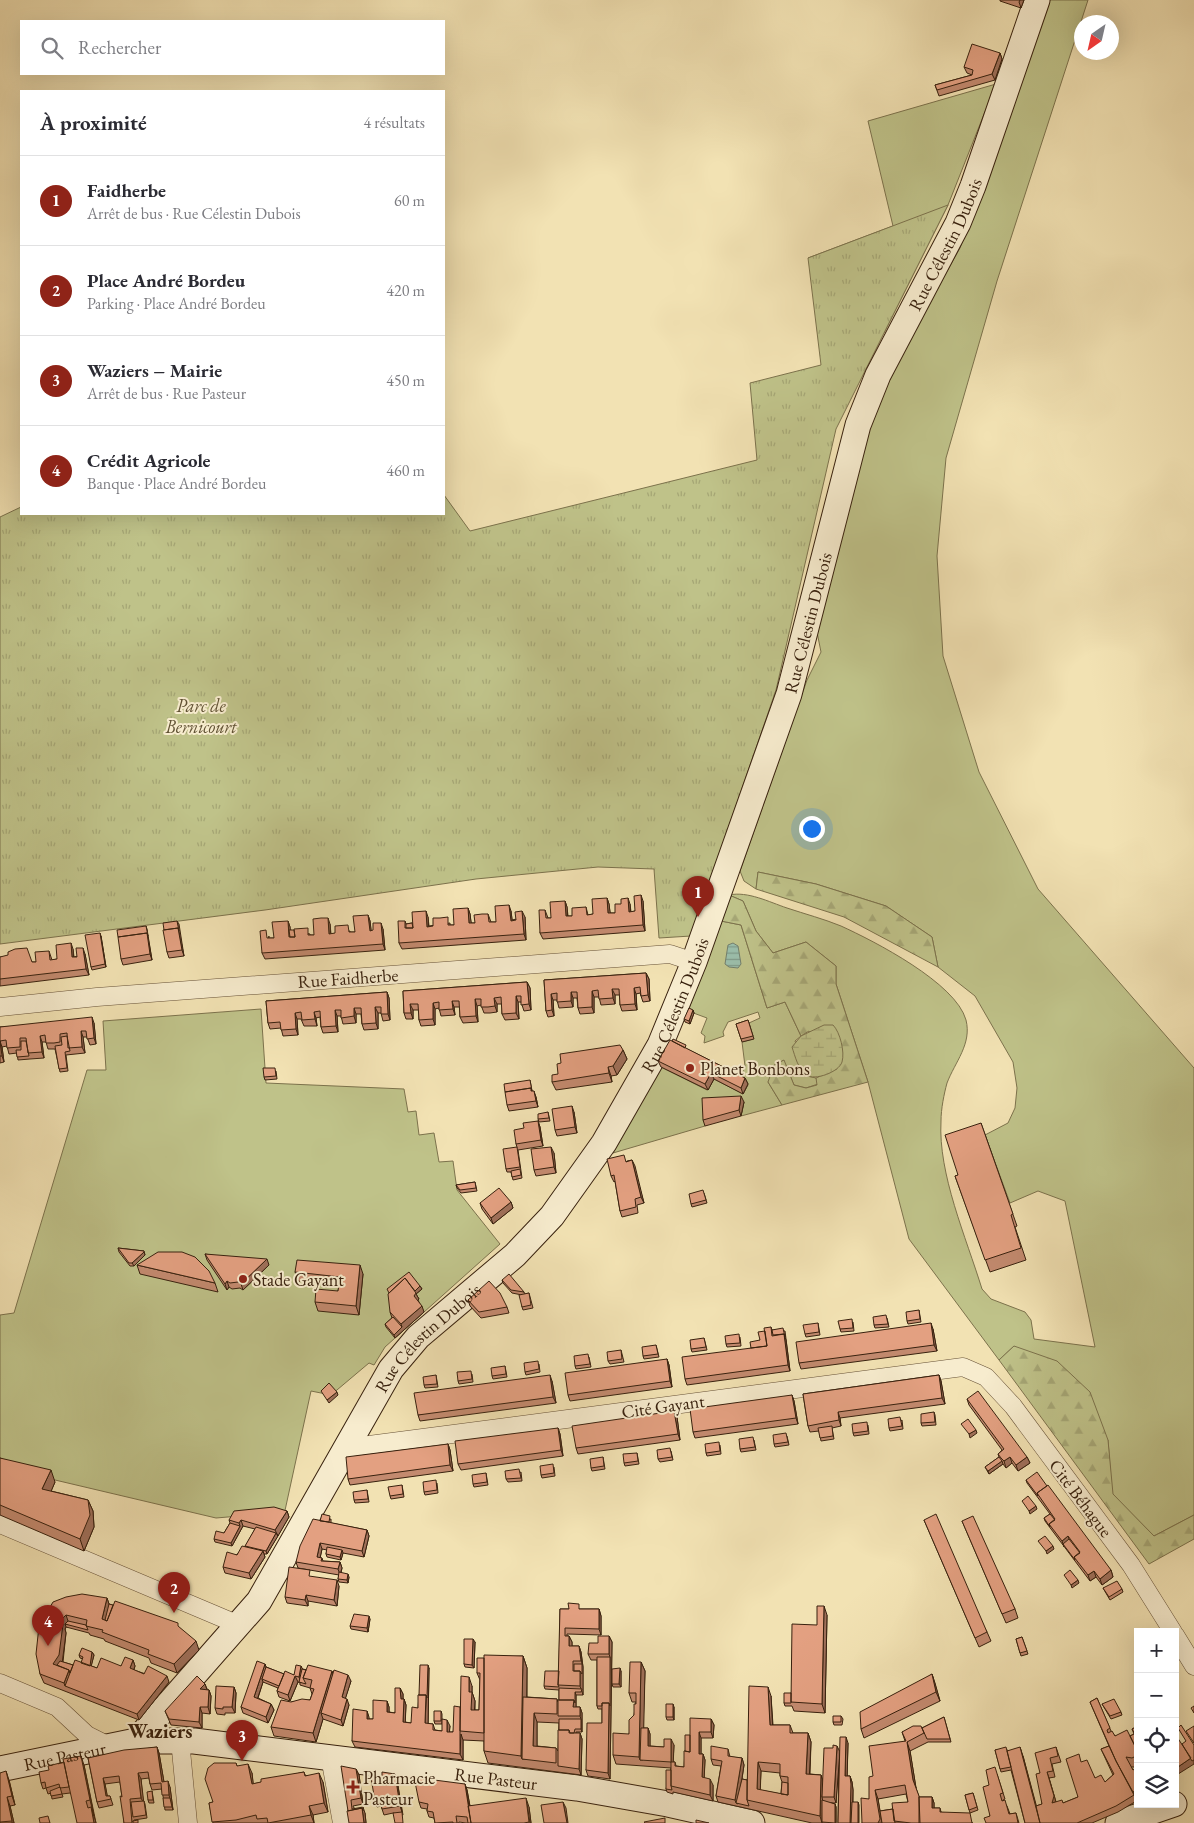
<!DOCTYPE html>
<html lang="fr">
<meta charset="utf-8">
<style>
:root{--surface:#fff;--page:#f2f2f3;--text:#2b2b33;--muted:#7c7c81;--line:#e1e1e2;--accent:#8f2418}
body{margin:0;font-family:"EB Garamond",serif;background:var(--page);color:var(--text)}
.controls{position:absolute;right:15px;bottom:15px;display:grid;overflow:hidden;border-radius:0px;box-shadow:0 5px 20px #0002}
.controls button{width:45px;height:45px;display:grid;place-items:center;padding:0;border:0;border-bottom:1px solid var(--line);background:var(--surface);color:var(--text);font:25px sans-serif}
.compass{position:absolute;left:1074px;top:15px;width:45px;height:45px;border-radius:50%;background:var(--surface);box-shadow:0 5px 20px #0002;rotate:214deg}
.you{position:absolute;left:811px;top:828px;width:18px;height:18px;margin:-12px;border:4px solid #fff;border-radius:50%;background:#1a73e8;box-shadow:0 0 0 8px #1a73e833}
.badge{display:grid;place-items:center;width:32px;height:32px;border-radius:50%;background:var(--accent);color:#fff;font-size:16px;font-weight:700}
.pin{position:absolute;translate:-50% -41px;filter:drop-shadow(0 1px 2px #0008)}
.pin::after{content:'';position:absolute;top:26px;width:18px;height:15px;background:inherit;clip-path:polygon(0 0,100% 0,50% 100%)}
.list{margin:0;padding:0;list-style:none}
h2{display:flex;justify-content:space-between;align-items:center;height:65px;margin:0;padding:0 20px;font-size:21px}
h2 small{font-size:16px;font-weight:400;color:var(--muted)}
.list li{display:grid;grid-template-columns:32px 1fr auto;gap:15px;align-items:center;box-sizing:border-box;height:90px;padding:0 20px;border-top:1px solid var(--line)}
.list b{display:block;font-size:19px;white-space:nowrap}
.list p{margin:0;font-size:16px;white-space:nowrap;color:var(--muted)}
.list em{font-size:16px;font-style:normal;color:var(--muted)}
.icon{flex:none;width:28px;height:28px;fill:none;stroke:currentColor;stroke-width:2;stroke-linecap:round;stroke-linejoin:round}
.map{position:relative;flex:none;width:1194px;height:1823px;overflow:hidden}
.search{position:absolute;background:var(--surface);box-shadow:0 5px 20px #0002;left:20px;top:20px;width:425px;height:55px;display:flex;align-items:center;gap:12px;box-sizing:border-box;padding:0 18px;border-radius:0px;color:var(--muted);font-size:19px}
.panel{position:absolute;background:var(--surface);box-shadow:0 5px 20px #0002;left:20px;top:90px;width:425px;height:425px;border-radius:0px}
.map>svg:first-child{display:block}
</style>
<div class="map">
<svg width="1194" height="1823" viewBox="0 0 1194 1823">
<defs>
<pattern id="forest-firs" width="22" height="20" patternUnits="userSpaceOnUse" patternTransform="scale(1.25)"><rect width="22" height="20" fill="#bfc289"/><path d="M5 1l3.5 6h-7zM16 11l3.5 6h-7z" fill="#a5a675"/></pattern>
<pattern id="wetland-marsh" width="20" height="14" patternUnits="userSpaceOnUse" patternTransform="scale(1.25)"><rect width="20" height="14" fill="#bfc289"/><path d="M1 5h8M5 5V1M11 12h8M15 12V8" fill="none" stroke="#a5a675"/></pattern>
<pattern id="park-tufts" width="24" height="20" patternUnits="userSpaceOnUse" patternTransform="scale(1.25)"><rect width="24" height="20" fill="#bfc289"/><path d="M3 7l-1-3M5 7V3M7 7l1-3M15 17l-1-3M17 17v-4M19 17l1-3" fill="none" stroke="#a5a675"/></pattern>
<pattern id="water-rules" width="6" height="5" patternUnits="userSpaceOnUse" patternTransform="scale(1.25)"><rect width="6" height="5" fill="#9bbeab"/><path d="M0 2.5h6" fill="none" stroke="#7f9a8a"/></pattern>
</defs>
<rect width="100%" height="100%" fill="#f2e2b3"/>
<filter id="stains"><feTurbulence type="fractalNoise" baseFrequency=".004" numOctaves="4"/><feColorMatrix values="0 0 0 0 .2 0 0 0 0 .09 0 0 0 0 .02 0 0 0 .5 -.17"/></filter>
<radialGradient id="worn" r=".72"><stop offset=".6" stop-color="#630" stop-opacity="0"/><stop offset="1" stop-color="#630" stop-opacity=".3"/></radialGradient>
<path fill="#bfc289" stroke="#7c724c" d="M1050 0H1088L997 281 946 458 937 556 943 656 979 772 1038 889 1194 1068V1515L1154 1536 1112 1494 1108 1440 1014 1346 999 1360 909 1239 868 1082 836 984V966L806 942 773 953 756 931 743 901 729 895C748 891 769 902 787 908 805 914 824 919 841 926 874 941 956 983 966 1020 972 1044 955 1062 947 1083 944 1094 941 1109 941 1121 938 1174 966 1237 982 1289L991 1299 1025 1312 1031 1320 1034 1339 1095 1347 1065 1201 1038 1191 1010 1203 985 1135 1008 1123 1015 1108 1017 1088 1013 1062 975 996 938 967 932 937 886 906 816 884 758 872 756 889 744 881 740 871 807 680 821 652 817 632 866 429 909 339 960 248Z
M996 84 948 205 884 333 808 258 893 226 868 121Z
M721 921 741 925 767 1008 785 1002 801 1036 795 1041 807 1076 816 1078 818 1084 806 1088 794 1085 783 1060 768 1082 782 1105 741 1116 744 1102 705 1104V1126L613 1153 661 1067 707 1090 714 1079 743 1094 748 1085 739 1080 745 1066 742 1042 753 1039 749 1023 760 1018 758 1012 728 1022 723 1032 724 1036 704 1043 705 1036 701 1033 707 1018 688 1011Z
M261 1009 266 1083 404 1089 408 1112 416 1111 419 1135 434 1133 439 1162 453 1161 457 1190 500 1244 385 1347 374 1365 369 1363 331 1395 311 1391 284 1515 275 1513 216 1518 0 1467V1315L14 1313 87 1070H106L103 1021Z"/>
<path fill="url(#forest-firs)" stroke="#7c724c" d="M758 872 816 884 886 906 932 937 938 967 844 917 756 889Z
M729 895 743 901 756 931 773 953 806 942 836 966V984L868 1082 782 1105 768 1082 774 1065 784 1060 794 1085 806 1088 817 1085 816 1078 837 1069 809 1031 801 1036 785 1002 767 1008 741 925 721 921Z
M1014 1346 1057 1361 1090 1392 1108 1440 1113 1494 1154 1536 1194 1515V1539L1149 1564 999 1360Z"/>
<path fill="url(#wetland-marsh)" stroke="#7c724c" d="M824 1025H833C840 1032 845 1052 842 1062 839 1072 815 1081 806 1075 798 1069 795 1056 792 1047L801 1036Z"/>
<path fill="url(#park-tufts)" stroke="#7c724c" d="M948 205 836 429 776 690 691 936 659 938 654 869 598 867 476 879 265 910 0 944V517L21 507V514H444V495L470 531 757 460 750 383 821 365 808 258Z"/>
<path fill="url(#water-rules)" stroke="#737f6c" d="M733 943 738 946 741 964 738 968 729 967 725 964 728 945Z"/>
<g fill="none" stroke-linecap="round" stroke-linejoin="round">
<defs>
<path id="street" d="M0 1007 97 997 670 954 694 962
M346 1448 963 1367 986 1377 1013 1406 1131 1565 1173 1632
M0 1524 239 1625
M1175 1635 1194 1666
M0 1683 57 1707 87 1735 109 1746
M180 1740 188 1823
M330 1757 342 1823"/>
<g id="secondary">
<path id="s1" d="M136 1741 259 1601 391 1369 418 1337 515 1255 552 1216 604 1143 660 1045 694 962 789 694 858 425 878 375 958 223 973 186 1037 0"/>
<path id="s2" d="M0 1769 136 1741H194L577 1788 668 1804 752 1823"/>
<path d="M1118 1823 1174 1804"/>
</g>
</defs>
<use href="#street" stroke="#665137" stroke-width="19"/>
<use href="#secondary" stroke="#38210e" stroke-width="27"/>
<use href="#street" stroke="#f7ecce" stroke-width="18"/>
<use href="#secondary" stroke="#f7ecce" stroke-width="25"/>
</g>
<path fill="#c38a6f" stroke="#38210e" fill-rule="evenodd" d="M1000 0H1024L1021 8 1000 1Z
M1000 53 1002 59 995 80 939 96 935 85 972 75 967 73 964 67Z
M607 898 609 904 610 913H615L630 904 631 912 635 911 643 901 645 931 543 939 540 933 545 910 548 918H551L565 901 567 907 568 916H572L586 907 588 915 593 914Z
M468 908 470 914 471 923H475L488 914 491 922H496L511 911 512 920 525 917 526 940 402 949 399 943 405 921 406 924 412 923 428 917 429 926 450 923V925H454Z
M368 915 370 921 371 931 383 929 385 950 265 959 262 953 269 936V938H274L288 921 290 927V930L310 934V935H314L330 924 331 934 350 931V932H355Z
M177 921 184 956 169 958 167 952Z
M146 926 152 960 123 965 121 959Z
M101 936 106 967 92 970 91 967Z
M73 949 74 957 85 954 89 975 0 986V957L32 962H36L49 951 52 960 57 959Z
M646 973 649 979 650 1001 643 1002 640 993 636 994 637 1010 622 1011 620 1005V995H615V1004L601 1005 599 997H594V1013L580 1014 578 1008 577 998H573V1007L559 1008 557 1000H553L554 1016 548 1017 546 1011 544 980Z
M527 982 530 988 531 1010 524 1011 521 1002H518L519 1019 505 1020 502 1014V1004H497V1012L490 1013H484L481 1005 477 1006 478 1022 463 1023 460 1017V1007H454L455 1015 441 1016 439 1008 435 1009V1025L421 1026 419 1020V1010H413V1019H406L404 1013 403 991Z
M387 992 389 998 390 1020 383 1021 381 1013H378V1029L364 1030 362 1024 361 1014H356V1023L343 1024 341 1016H337L338 1032 323 1033 321 1027 320 1017 316 1018 317 1026H304L301 1019H297L298 1035 283 1036 281 1028 270 1029 268 1023 266 1001Z
M693 1010 694 1013 690 1024 685 1022 684 1019Z
M748 1020 754 1039 742 1042 736 1024Z
M94 1023 96 1044 90 1045 87 1037H83L85 1053 66 1055 68 1071 60 1072 55 1049H48L46 1042H42L44 1058 30 1059 18 1060 17 1053 9 1054 7 1046 2 1047 4 1062 0 1063V1027Z
M687 1049 745 1078 748 1084 743 1094 714 1079 708 1090 661 1067 658 1061Z
M623 1050 627 1059 617 1075 611 1076 612 1082 556 1090 552 1082 558 1074Z
M276 1071 277 1079 265 1080 264 1077Z
M530 1080 532 1091 536 1097 538 1107 509 1111 507 1105Z
M744 1102 741 1116 705 1126 703 1120Z
M548 1112 550 1121 539 1122 538 1119Z
M574 1112 577 1133 557 1136 555 1130Z
M538 1121 540 1127 543 1146 518 1150 522 1178 513 1180 511 1172H507L506 1169 517 1147 516 1144 524 1128Z
M981 1123 1017 1226 1015 1227 1026 1260 990 1272 955 1176 958 1175Z
M554 1153 556 1173 536 1176 534 1170Z
M632 1160 644 1203 637 1205 638 1213 622 1217 620 1211 615 1181 614 1182 611 1176 627 1161Z
M475 1182 477 1191 461 1193 457 1188 456 1185Z
M704 1193 707 1203 692 1207 691 1204Z
M511 1202 513 1208 493 1224 482 1209 480 1203Z
M118 1248 144 1251 145 1255 134 1266H130L119 1252Z
M205 1254 269 1265 243 1290 240 1288 232 1289 229 1287 227 1290 207 1260Z
M137 1265 215 1283 218 1292 140 1274Z
M295 1272 363 1274 359 1315 318 1311 315 1302 338 1291 339 1286 298 1281Z
M502 1280 524 1292 525 1294 529 1293 533 1308 523 1310 522 1307V1295L512 1293 503 1283Z
M420 1286 422 1289 416 1294 419 1299 418 1300 424 1312 395 1338 386 1327 385 1324 392 1318 390 1312Z
M468 1300 507 1307 509 1313 481 1318 470 1306Z
M919 1310 921 1322 908 1324 907 1321Z
M887 1318 889 1327 875 1328 874 1325Z
M853 1322 854 1331 841 1332 840 1329Z
M818 1323 820 1335 806 1337 805 1334Z
M771 1327 772 1330 785 1331 790 1371 687 1385 685 1379 751 1348 760 1340 765 1331Z
M933 1329 937 1351 801 1369 799 1363Z
M740 1337 741 1346 727 1347 726 1344Z
M704 1338 707 1350 692 1352 691 1349Z
M656 1345 659 1357 644 1359 643 1356Z
M621 1350 624 1362 610 1364 608 1361Z
M589 1357 591 1367 576 1369 575 1366Z
M667 1359 669 1365 672 1387 570 1401 568 1395Z
M539 1364 540 1372 526 1375 525 1372Z
M505 1366 507 1377 493 1379 492 1376Z
M472 1374 473 1382 459 1384 458 1381Z
M436 1375 438 1387 425 1388 424 1385Z
M939 1375 941 1381 945 1404 840 1418 841 1426 832 1428 834 1439 821 1441 819 1431 810 1432 808 1426 803 1394Z
M552 1381 556 1403 420 1421 418 1415Z
M792 1395 794 1401 798 1424 695 1438 693 1432Z
M967 1399 1027 1457 1030 1463 1018 1471 1012 1463 1006 1468 1003 1464 989 1474 985 1467 999 1457 998 1454 1002 1450 969 1405Z
M934 1412 935 1415 936 1425 922 1426 921 1423Z
M677 1417 680 1440 578 1454 576 1448Z
M902 1420 903 1429 890 1431 889 1428Z
M868 1425 869 1434 854 1436 853 1433Z
M558 1428 560 1434 563 1456 461 1470 458 1464Z
M787 1436 789 1445 775 1447 774 1444Z
M754 1440 756 1450 741 1452 740 1449Z
M448 1444 450 1450 453 1471 350 1485 348 1479Z
M720 1445 721 1454 707 1456 706 1453Z
M671 1451 673 1460 660 1462 658 1459Z
M637 1453 639 1464 625 1466 624 1463Z
M603 1457 605 1469 592 1471 591 1468Z
M0 1458 55 1482 51 1491 88 1500 93 1511 94 1527 84 1551 0 1515Z
M554 1467 555 1476 542 1478 541 1475Z
M521 1472 522 1481 508 1482 506 1479Z
M486 1473 488 1485 474 1487 473 1484Z
M1026 1480 1111 1570 1113 1577 1102 1585 1096 1577 1090 1581 1045 1521 1044 1518 1050 1514 1027 1483Z
M437 1483 438 1493 425 1495 424 1492Z
M402 1485 404 1497 391 1499 390 1496Z
M367 1490 369 1502 355 1503 354 1500Z
M287 1511 289 1517 267 1554H264L265 1557 251 1579 225 1573 223 1567 245 1547 255 1529 243 1526 232 1546 215 1542 214 1539 224 1533 230 1523 229 1520Z
M331 1519V1523L367 1530 369 1536 364 1557 343 1553 341 1560 327 1557 326 1554 327 1550 322 1549 320 1558H322L323 1561 340 1562 342 1568 341 1573 349 1577 348 1583 339 1582 338 1579 339 1575 298 1568 296 1562 320 1521Z
M924 1520 987 1632 991 1641 979 1647Z
M962 1521 1015 1609 1018 1618 1006 1623Z
M312 1577 339 1586 337 1606 308 1601V1606L287 1603 285 1597Z
M1103 1588 1122 1589 1123 1592 1110 1600Z
M107 1598 109 1604 180 1628 199 1650 177 1673 151 1663 149 1658 105 1641 104 1639 90 1635 89 1633 66 1627 65 1629 66 1633 63 1662 73 1665 81 1663 83 1659 80 1658 79 1655 92 1652 94 1655 91 1666 97 1668 121 1666 133 1660 135 1666 134 1670 169 1682 139 1720 44 1683 40 1674 39 1626Z
M560 1609H599L601 1616V1635L567 1634V1636H569L572 1642V1646H579L581 1652 583 1667V1695H576V1707H580L582 1713V1732H576V1733H580L582 1739 581 1775 488 1763 484 1751V1741L463 1740V1760L355 1747 352 1741 367 1711 369 1719H373L387 1701 389 1707V1712L395 1713 400 1688 403 1694V1699H404L406 1705 405 1722 411 1723 418 1708 419 1695 429 1668 428 1724H433L435 1730 442 1731 450 1726 449 1732H453L460 1707 472 1686V1692L475 1701V1710H479L480 1680 477 1673 484 1658 523 1656 527 1668V1697L557 1699 558 1702 559 1700V1690L545 1689 544 1686 559 1671ZM537 1722 559 1723 558 1751 556 1748 537 1746Z
M827 1615 825 1713 794 1711 792 1706H785L784 1703 791 1693 817 1625Z
M370 1619 368 1632 351 1629 350 1626Z
M609 1636 612 1642 610 1779 588 1776 586 1770 602 1723V1709H598L597 1706V1660H591L588 1654 598 1643Z
M1022 1637 1028 1654 1021 1656 1016 1639Z
M475 1642 474 1668 465 1667 464 1664Z
M641 1662 645 1671 643 1728H648L650 1734V1746L664 1747 674 1745 673 1762H675L676 1766 684 1767 685 1751 690 1735 711 1719 714 1725 713 1738H701V1754H703L705 1760 704 1778 713 1785V1801L673 1792V1794L667 1792 666 1789 671 1768 616 1764 613 1755 629 1734 634 1715 636 1702H632L629 1693Z
M265 1664 266 1667 284 1674 294 1675 301 1666 302 1669 333 1674 351 1681 345 1699 349 1705 343 1726 323 1719 316 1742 274 1736 271 1727 291 1702 310 1700 312 1694 310 1688 300 1685V1683L298 1682 290 1701 279 1697 277 1691 278 1688 263 1682 258 1698 271 1704 274 1710 268 1723 243 1713 241 1707Z
M621 1671V1687H613L612 1684Z
M932 1674 940 1701 864 1738 861 1729Z
M205 1684 207 1689 209 1690 211 1696 210 1714 202 1713V1728L171 1725 165 1711Z
M234 1687 236 1693 235 1713H225V1715L217 1714 215 1708Z
M771 1696 773 1725H790L793 1733H808L811 1742 810 1774 821 1775 822 1780 839 1751 848 1743 847 1776H850L852 1782 853 1790V1802L859 1805 838 1823 839 1754 836 1803H831L835 1804 836 1807V1823H812L718 1802 716 1796 721 1766 713 1765 711 1759 728 1749 730 1757 742 1758 744 1765 742 1779 747 1780ZM761 1771 780 1773V1776L782 1782 781 1794 760 1790Z
M1097 1698 1111 1731 1115 1736H1130L1134 1734 1132 1729 1138 1726V1766L1135 1767H1131L1133 1770 1138 1767V1800L1118 1812 1092 1823H1025L1011 1770 1001 1772 995 1750H1007L1023 1756 1036 1806 1042 1804 1040 1773 1056 1747 1061 1762 1052 1764 1055 1777 1049 1778 1056 1802 1063 1803 1078 1797 1082 1762 1095 1778 1105 1782 1113 1775 1101 1749 1109 1746 1090 1702Z
M1102 1704 1121 1712 1122 1715 1111 1719Z
M674 1707V1720H667L666 1717Z
M441 1711 442 1714V1724H435L434 1721Z
M841 1716 843 1719 842 1725H834L833 1722Z
M944 1717 951 1742H928L910 1751 916 1788 919 1797H932L934 1803V1808H940L941 1812 973 1823H862L869 1799 905 1741 902 1732 922 1728ZM906 1794 908 1802 893 1809 880 1811 878 1799Z
M157 1747 159 1753 164 1782 170 1787 173 1810H165L162 1789 152 1790 150 1784 149 1778 141 1779 143 1801H144L145 1804 147 1818 134 1820V1821L124 1823 122 1797 120 1782 105 1784 107 1796H110L113 1805 99 1808 97 1802 88 1758Z
M236 1763 237 1766 252 1773 253 1784 304 1772 305 1775 323 1782 328 1812 313 1815 314 1823H213L209 1803 213 1802Z
M84 1765 96 1823 70 1793 62 1794 63 1797 52 1799 51 1793 48 1794 46 1788 43 1789 41 1783Z
M356 1769 359 1775 363 1804 353 1806 354 1808 365 1813 366 1823 348 1811Z
M0 1773 9 1780 15 1805 10 1806 14 1823H0Z
M997 1774 1005 1799 1003 1800V1801L1007 1806 1010 1814 1016 1813 1019 1823H986L990 1816 989 1785Z
M397 1780 403 1815 393 1813 384 1815 381 1806 377 1807 375 1801Z
M465 1784 467 1790 470 1806 529 1807 531 1823H466L459 1822V1823H435L434 1818 429 1817 427 1811V1809L421 1808 419 1802Z
M152 1791 154 1803H149L148 1800Z
M973 1793 978 1810 970 1813 965 1795Z"/>
<path fill="#9f705a" stroke="#38210e" d="M1020 0H1024L1021 8 1019 2Z
M1000 53 1002 59 995 80 992 74Z
M641 895 643 901 645 931 643 925Z
M607 898 609 904 611 919 608 913Z
M628 898 630 904 631 918 629 912Z
M565 901 567 907 568 922 566 916Z
M509 905 511 911 513 927 511 921Z
M468 908 470 914 472 929 469 923Z
M426 911 428 917 429 933 427 927Z
M522 911 525 917 526 940 524 934Z
M368 915 370 921 372 937 370 931Z
M328 918 330 924 331 940 329 934Z
M177 921 179 924 184 956 182 950Z
M288 921 290 927 291 940 289 937Z
M381 923 383 929 385 950 383 944Z
M146 926 147 929 152 960 150 954Z
M100 933 101 936 106 967 105 964Z
M71 943 73 949 74 963 72 957Z
M83 948 85 954 89 975 86 969Z
M646 973 649 979 650 1001 648 995Z
M527 982 530 988 531 1010 529 1004Z
M634 988 636 994 637 1010 635 1004Z
M612 989 615 995V1004L613 998Z
M592 991 594 997V1013L592 1007Z
M387 992 389 998 390 1020 388 1014Z
M571 992 573 998V1007L571 1001Z
M551 994 553 1000 554 1016 552 1010Z
M516 996 518 1002 519 1019 516 1013Z
M494 998 497 1004V1012L495 1006Z
M475 999 477 1006 478 1022 476 1016Z
M452 1001 454 1007 455 1015 453 1009Z
M433 1003 435 1009V1025L433 1019Z
M410 1004 413 1010V1019L411 1013Z
M375 1007 378 1013V1029L376 1023Z
M354 1008 356 1014V1023L354 1016Z
M335 1010 337 1016 338 1032 336 1026Z
M693 1010 694 1013 690 1024 689 1021Z
M314 1012 316 1018 317 1026 315 1019Z
M295 1013 297 1019 298 1035 296 1029Z
M92 1017 94 1023 96 1044 94 1038Z
M81 1031 83 1037 85 1053 82 1047Z
M40 1036 42 1042 44 1058 42 1052Z
M0 1041 2 1047 4 1062 2 1056Z
M623 1050 627 1059 617 1075 613 1066Z
M608 1067 611 1076 612 1082 609 1073Z
M711 1073 714 1079 708 1090 705 1084Z
M745 1078 748 1084 743 1094 741 1088Z
M534 1091 536 1097 538 1107 536 1101Z
M741 1096 744 1102 741 1116 739 1110Z
M572 1106 574 1112 577 1133 575 1127Z
M538 1121 540 1127 543 1146 541 1140Z
M551 1147 554 1153 556 1173 554 1167Z
M632 1160 635 1166 644 1203 641 1197Z
M511 1202 513 1208 493 1224 491 1218Z
M144 1252 145 1255 134 1266 132 1263Z
M267 1259 269 1265 243 1290 241 1284Z
M360 1265 363 1274 359 1315 356 1306Z
M227 1281 229 1287 227 1290 225 1284Z
M420 1286 422 1289 416 1294 419 1299 416 1302 414 1296V1292Z
M422 1306 424 1312 395 1338 394 1335 402 1327 401 1324Z
M931 1323 933 1329 937 1351 934 1345Z
M784 1334 786 1340 790 1371 788 1365Z
M667 1359 669 1365 672 1387 670 1381Z
M550 1375 552 1381 556 1403 553 1397Z
M939 1375 941 1381 945 1404 942 1398Z
M337 1392 338 1395 329 1403 327 1400Z
M792 1395 794 1401 798 1424 796 1418Z
M674 1411 677 1417 680 1440 678 1434Z
M838 1412 840 1418 841 1426 839 1420Z
M558 1428 560 1434 563 1456 561 1450Z
M976 1430 977 1433 970 1438 969 1434Z
M448 1444 450 1450 453 1471 450 1465Z
M1010 1457 1012 1463 1006 1468 1004 1461Z
M1027 1457 1030 1463 1018 1471 1016 1465Z
M1002 1461 1003 1464 989 1474 988 1471Z
M51 1470 55 1482 47 1501 42 1489Z
M88 1500 93 1511 94 1527 84 1551 80 1539Z
M1036 1506 1037 1509 1030 1514 1029 1511Z
M287 1511 289 1517 278 1536 275 1530Z
M241 1520 243 1526 232 1546 231 1543 240 1526 239 1523Z
M367 1530 369 1536 364 1557 362 1551Z
M276 1533 278 1536 267 1554 266 1551Z
M1068 1536 1070 1542 1063 1544 1064 1547 1062 1541Z
M320 1543 322 1549 319 1563 317 1557Z
M1053 1546 1054 1549 1047 1554 1046 1551Z
M342 1550 343 1553 341 1560 340 1557Z
M263 1551 265 1557 251 1579 249 1573Z
M340 1562 342 1568 340 1575 338 1569Z
M1111 1570 1113 1577 1102 1585 1100 1579Z
M1094 1571 1096 1577 1090 1581 1088 1575Z
M348 1574 349 1577 348 1583 347 1580Z
M337 1580 339 1586 337 1606 334 1600Z
M1078 1580 1079 1583 1072 1588 1071 1585Z
M306 1595 308 1601V1606L305 1600Z
M107 1598 110 1607 106 1625 102 1619Z
M824 1606 827 1615 825 1713 822 1704Z
M599 1609 601 1616V1635L599 1629Z
M66 1615 69 1624H65L66 1627 65 1629 66 1633 62 1664 58 1671 53 1664 60 1621Z
M369 1616 370 1619 368 1632 367 1628Z
M569 1636 572 1642V1652L569 1646Z
M609 1636 612 1642 610 1779 608 1773 609 1703 610 1657 609 1654Z
M473 1639 475 1642 474 1668 472 1665Z
M196 1641 199 1650 177 1673 174 1664Z
M579 1646 581 1652 583 1667V1695L580 1686V1671L582 1664Z
M92 1652 94 1655 90 1671 89 1668Z
M523 1656 527 1668 526 1759H522L521 1756Z
M133 1660 135 1666 132 1674 130 1668Z
M641 1662 645 1671 643 1760H640L639 1757Z
M265 1664 267 1670 262 1679 263 1682 256 1703 254 1697Z
M428 1665 429 1668 428 1729 425 1723Z
M301 1666 304 1672 301 1683 299 1677Z
M620 1668 621 1671V1687L619 1684Z
M69 1670 71 1676 65 1686 64 1683Z
M332 1671 335 1680 321 1713 323 1719 316 1742 313 1733Z
M932 1674 935 1683 940 1701 936 1692Z
M348 1675 351 1681 344 1703 342 1697Z
M167 1676 169 1682 139 1720 137 1714Z
M295 1676 298 1682 290 1701 288 1695Z
M469 1677 472 1686V1692L475 1701 474 1719 471 1710 469 1692Z
M205 1684 207 1690 200 1689Z
M234 1687 236 1693 235 1713 232 1707Z
M768 1687 771 1696 773 1734 770 1725Z
M400 1688 403 1694V1705L401 1699Z
M209 1690 211 1696 210 1714 208 1707Z
M575 1692 576 1695V1713L573 1707Z
M347 1699 349 1705 343 1726 341 1720Z
M404 1699 406 1705 405 1728 403 1722Z
M387 1701 389 1707V1718L387 1712Z
M271 1704 274 1710 268 1723 266 1717Z
M673 1704 674 1707V1720L673 1717Z
M200 1707 202 1713V1728L199 1722Z
M580 1707 582 1713V1732L581 1729V1719L580 1716Z
M367 1711 369 1717V1725L367 1719Z
M534 1713 537 1722V1755L533 1746Z
M711 1719 714 1725 713 1738 711 1732Z
M447 1720 450 1726 449 1738 447 1732Z
M648 1728 650 1734V1752L648 1746Z
M699 1732 701 1738V1760L699 1754Z
M580 1733 582 1739 581 1775 579 1769Z
M808 1733 811 1742 809 1783 806 1774Z
M461 1734 463 1740V1760L460 1754Z
M846 1737 848 1743 847 1782 845 1776Z
M671 1739 674 1745 673 1768 671 1762Z
M907 1742 910 1751 916 1788 913 1780Z
M837 1746 840 1752 836 1803 834 1797Z
M157 1747 159 1753 165 1788 162 1782Z
M1020 1747 1023 1756 1041 1823H1040Z
M703 1754 705 1760 704 1783 702 1777Z
M81 1756 84 1765 94 1816 90 1800Z
M742 1758 744 1765 738 1804 736 1803 735 1800Z
M1191 1758 1194 1760V1764L1175 1776V1769Z
M758 1762 761 1771 760 1798 757 1789Z
M248 1764 252 1773 254 1790 252 1784Z
M356 1769 359 1775 363 1804 361 1798Z
M6 1771 9 1780 15 1805 12 1796Z
M1047 1772 1049 1778 1056 1802 1052 1803Z
M138 1773 141 1779 144 1804 141 1798Z
M319 1773 323 1782 328 1812 324 1803Z
M395 1774 397 1780 402 1812 400 1806Z
M821 1775 824 1784 822 1797 823 1802 822 1823 820 1816Z
M850 1776 852 1782 853 1790 852 1823H850Z
M103 1778 105 1784 108 1799 106 1796Z
M710 1779 713 1785V1801L710 1795Z
M168 1781 170 1787 173 1810 169 1795Z
M465 1784 467 1790 473 1823H472Z
M1138 1789V1800L1136 1801 1133 1792Z
M875 1790 878 1799 882 1823H878Z
M7 1797 10 1806 14 1823H12V1821Z
M932 1797 934 1803V1814L932 1808Z
M526 1798 529 1807 531 1823H530Z
M563 1802 566 1808 568 1823H567Z
M858 1802 859 1805V1823H858Z
M835 1804 836 1807V1823H835Z
M309 1806 313 1815 314 1823 311 1815Z
M91 1807 94 1816 96 1823H94Z
M363 1807 365 1813 366 1823H364L362 1808Z"/>
<path fill="#e3a081" stroke="#38210e" fill-rule="evenodd" d="M972 44 1000 53 992 74 937 90 935 85 972 75 973 70 964 67Z
M641 895 643 925 540 933 539 910H545L546 918H551L550 902 565 901 566 916H572V908L586 907 587 915 593 914 592 899 607 898 608 913H615V904H621V899L628 898 629 912 635 911 634 896Z
M509 905 511 921 516 920 515 912 522 911 524 934 399 943 398 921H405V928H413L412 912 426 911 427 927 433 926V918H440L448 917V925H454L453 909 468 908 469 923H475L474 915 482 914H488L489 922H496L495 906Z
M368 915 370 931 373 930V923H381L383 944 262 953 260 931 266 930 267 938H274L272 922 288 921 289 937H295L294 929 308 928V935H314L313 919 321 918H328L329 934 335 933V926L348 925 349 932H355L353 916Z
M177 921 179 931 178 928 164 930 163 923Z
M412 923 413 928H406V924Z
M146 926 148 936 147 933 118 937 117 930Z
M178 928 182 950 167 952 163 930Z
M289 930H294L295 937H290Z
M100 933 105 964 91 967 85 935Z
M147 933 150 954 121 959 118 937Z
M71 943 72 957H77L76 948H83L86 969 0 979V957L8 955V952L15 949 27 948 32 962H36L35 952 49 951 50 960 57 959 56 945Z
M646 973 648 995 641 996 640 987 634 988 635 1004 620 1005 619 989H612L613 998 599 999 598 990 592 991V1007L578 1008 577 992H571V1001L557 1002V993L551 994 552 1010 546 1011 544 980Z
M527 982 529 1004 521 1005V996H516V1013L502 1014 501 997 494 998 495 1006 488 1007H481V999H475L476 1016 460 1017 459 1001H452L453 1009 439 1010V1002L433 1003V1019L419 1020 418 1004H410L411 1013H404L403 991Z
M387 992 388 1014H381V1007H375L376 1023 362 1024 361 1008H354V1016L348 1017 341 1018V1010H335L336 1026 321 1027 320 1011 314 1012 315 1019 302 1020 301 1012 295 1013 296 1029 281 1030 280 1022 268 1023 266 1001Z
M689 1008 693 1010 689 1021 684 1019Z
M92 1017 94 1038 87 1039 86 1031H81L82 1047 68 1048 67 1033 60 1034V1042L54 1043H46L45 1035 40 1036 42 1052 28 1053 26 1038H20V1047L7 1048 6 1040 0 1041V1027Z
M748 1020 753 1036 741 1039 736 1024Z
M67 1036 70 1051 65 1052 67 1068 59 1069 55 1046 62 1045 61 1037Z
M673 1039 686 1045 685 1048 672 1041Z
M670 1040 745 1078 741 1088 711 1073 705 1084 658 1061Z
M0 1041 2 1056H0Z
M21 1041H26L29 1056 17 1057 16 1050H21Z
M620 1045 623 1050 613 1066 608 1067 609 1073 552 1082V1075L558 1074 557 1064 561 1063 560 1054Z
M263 1068H275L276 1076 264 1077Z
M530 1080 532 1091 531 1088 505 1092 504 1084Z
M531 1088V1091H534L536 1101 507 1105 505 1092Z
M741 1096 739 1110 703 1120 702 1098Z
M572 1106 575 1127 555 1130 552 1109Z
M548 1112 549 1118 538 1119V1114Z
M538 1121 541 1140 516 1144 514 1130 524 1128 523 1123Z
M981 1123 1013 1214 1011 1215 1021 1248 985 1260 955 1176 958 1175 945 1135Z
M517 1147 520 1167 506 1169 503 1149Z
M551 1147 554 1167 534 1170 531 1149Z
M624 1155 626 1162 632 1160 641 1197 635 1199 636 1207 620 1211 614 1175 611 1176 607 1159Z
M520 1169 521 1175 512 1177 511 1171Z
M475 1182 476 1188 460 1190 456 1185Z
M499 1188 511 1202 491 1218 480 1203Z
M703 1190 706 1200 691 1204 689 1194Z
M118 1248 144 1251V1252L132 1263H129Z
M158 1252H182L195 1257 209 1271 215 1283 137 1265Z
M205 1254 267 1259 241 1284 238 1282 230 1283 227 1281 225 1284Z
M297 1260 360 1265 356 1306 315 1302 316 1289 338 1291 340 1277 295 1272Z
M409 1272 420 1286 415 1291 405 1278 389 1293 387 1289Z
M509 1274 524 1292 511 1290 502 1280Z
M405 1278 416 1293 414 1296 422 1306 401 1324 390 1312 388 1294Z
M489 1281 500 1293 507 1307 479 1312 468 1300Z
M529 1293 531 1305 522 1307 519 1295Z
M919 1310 920 1319 907 1321 906 1312Z
M886 1315 888 1324 874 1325 873 1317Z
M393 1317 402 1327 394 1335 385 1324Z
M852 1319 853 1328 840 1329 838 1321Z
M818 1323 819 1332 805 1334 803 1325Z
M931 1323 934 1345 799 1363 796 1342Z
M771 1327 772 1336 784 1334 788 1365 685 1379 682 1357 767 1346 764 1328Z
M783 1328 785 1337 784 1334 773 1335 772 1330Z
M765 1331 767 1346 751 1348 750 1342 760 1340 758 1332Z
M739 1334 740 1343 726 1344 725 1336Z
M704 1338 706 1347 691 1349 690 1340Z
M656 1345 658 1354 643 1356 642 1347Z
M621 1350 622 1359 608 1361 607 1352Z
M588 1354 590 1364 575 1366 574 1356Z
M667 1359 670 1381 568 1395 565 1373Z
M538 1361 539 1369 525 1372 524 1363Z
M505 1366 506 1374 492 1376 491 1368Z
M471 1371 472 1379 458 1381 457 1372Z
M436 1375 437 1384 424 1385 423 1377Z
M550 1375 553 1397 418 1415 414 1393Z
M939 1375 942 1398 838 1412 839 1420 808 1426 803 1394Z
M329 1383 337 1392 327 1400 321 1391Z
M978 1391 1027 1457 1016 1465 1010 1457 1004 1461 1001 1458 998 1454 1004 1449 967 1399Z
M792 1395 796 1418 693 1432 690 1409Z
M674 1411 678 1434 576 1448 572 1426Z
M934 1412 935 1422 921 1423V1414Z
M900 1417 902 1426 889 1428 888 1419Z
M968 1419 976 1430 969 1434 961 1424Z
M867 1422 868 1431 853 1433 852 1424Z
M832 1426 833 1436 820 1438 818 1428Z
M558 1428 561 1450 458 1464 455 1441Z
M786 1433 788 1442 774 1444 773 1435Z
M753 1437 755 1447 740 1449 739 1439Z
M719 1442 720 1451 706 1453 705 1444Z
M448 1444 450 1465 348 1479 346 1457Z
M670 1448 672 1457 658 1459 657 1450Z
M637 1453 638 1461 624 1463 623 1454Z
M603 1457 604 1466 591 1468 590 1459Z
M999 1457 1002 1461 988 1471 985 1467Z
M0 1458 51 1470 42 1489 88 1500 90 1515 80 1539 0 1505Z
M553 1464 554 1473 541 1475 540 1466Z
M519 1469 521 1478 506 1479 505 1471Z
M1037 1472 1047 1486 1037 1493 1038 1496 1026 1480Z
M486 1473 487 1482 473 1484 472 1475Z
M436 1480 437 1490 424 1492 423 1482Z
M402 1485 403 1494 390 1496 388 1487Z
M1048 1485 1111 1570 1100 1579 1094 1571 1088 1575 1074 1557 1080 1552 1068 1536 1062 1541 1049 1524 1055 1519 1037 1493Z
M367 1490 368 1499 354 1500 353 1492Z
M1028 1496 1036 1506 1029 1511 1022 1501Z
M274 1507 287 1511 275 1530 241 1520 239 1523 229 1520 234 1511Z
M322 1514 330 1516 329 1522 320 1521Z
M936 1514 987 1632 975 1638 924 1520Z
M1050 1514 1055 1520 1049 1524 1050 1527 1044 1518Z
M973 1516 1015 1609 1002 1614 962 1521Z
M313 1519 367 1530 362 1551 320 1543 317 1557 322 1558 321 1561 340 1562 338 1569 296 1562 300 1546Z
M230 1523 240 1526 231 1543 214 1539 216 1531 224 1533Z
M256 1527 276 1533 266 1551 245 1546Z
M1045 1536 1053 1546 1046 1551 1038 1541Z
M1069 1539 1080 1553 1074 1557 1075 1560 1063 1544Z
M242 1546 263 1551 249 1573 223 1567 227 1552 237 1555Z
M327 1547 342 1550 340 1557 326 1554Z
M289 1567 310 1570 309 1576 337 1580 334 1600 306 1595 305 1600 285 1597Z
M1070 1570 1078 1580 1071 1585 1064 1575Z
M339 1572 348 1574 347 1580 338 1579Z
M1117 1581 1122 1589 1109 1597 1103 1588Z
M82 1594 107 1598 102 1619 107 1621 115 1601 178 1623V1626L196 1641 174 1664 148 1654 149 1650 102 1632 103 1630 86 1626 87 1620 66 1615 60 1621 63 1624 59 1655 53 1664 69 1670 64 1683 40 1674 36 1654 39 1626 53 1602 66 1597Z
M568 1603 579 1604V1609H599V1629L565 1628V1636H569V1646H579L581 1661H573V1671H580V1686L558 1685 560 1609H569Z
M109 1604 113 1605 107 1621 105 1620Z
M817 1606H824L822 1704 791 1702 792 1624 817 1625Z
M354 1614 369 1616 367 1628 350 1626Z
M68 1621 86 1625 88 1630 65 1624Z
M598 1636H609V1654H588L589 1643H598Z
M1022 1637 1027 1651 1020 1653 1016 1639Z
M464 1639H473L472 1665 464 1664Z
M82 1648 92 1652 90 1666 81 1663 83 1657 79 1655Z
M484 1655 523 1656 521 1756 484 1751Z
M125 1657 133 1660 130 1668 144 1674 148 1666 167 1676 137 1714 65 1686 75 1660 97 1668 101 1658 121 1666Z
M597 1657H610V1706L609 1703H602V1706H597Z
M477 1658H484V1733L460 1731 461 1676 469 1677V1692H472L471 1710H479L480 1673H477Z
M60 1661 73 1665 70 1673 69 1670 57 1665Z
M257 1661 265 1664 254 1697 271 1704 266 1717 241 1707Z
M630 1662H641L639 1757 613 1755V1733L629 1734V1720L634 1715V1704H636V1693H629Z
M574 1664H582V1674L580 1671H574Z
M296 1665 301 1666 299 1677 295 1676 288 1695 277 1691 285 1671 294 1675Z
M308 1665 332 1671 313 1733 271 1727 281 1700 291 1702 302 1699 310 1700 314 1689 310 1688 312 1680 303 1678Z
M420 1665H428L427 1698 426 1695H419Z
M266 1667 284 1674 279 1686 262 1679Z
M620 1668 619 1684H612V1669Z
M302 1669 306 1670 303 1678 306 1684 299 1682Z
M334 1670 348 1675 342 1697 347 1699 341 1720 321 1713Z
M545 1671H559L558 1685 559 1687 544 1686Z
M932 1674 936 1692 861 1729 860 1712Z
M197 1676 205 1684 200 1689 209 1690 208 1707H200L199 1722 169 1719 165 1711Z
M216 1686 234 1687 232 1707H223V1709L215 1708Z
M749 1686 768 1687 770 1725H790V1733H808L806 1774 821 1775 820 1816 747 1800ZM758 1762 780 1764V1776L788 1777V1795L757 1789Z
M395 1688H400L401 1699H404L403 1722 411 1723 412 1707 418 1708V1695H426L425 1723 433 1724V1730L442 1731V1719L447 1720V1732H453L454 1706 460 1707V1754L352 1741 353 1709 367 1711V1719H373V1700L387 1701V1712L395 1713Z
M559 1688 582 1689 581 1692H575V1703L574 1700H559Z
M784 1693H791V1703H784Z
M523 1697 557 1699V1714L534 1713 533 1746 556 1748V1763L522 1759Z
M1097 1698 1110 1728 1107 1730 1108 1733 1112 1731 1115 1736 1127 1730 1138 1752V1755L1132 1758 1126 1757 1133 1770 1138 1767V1789L1133 1792 1116 1761 1090 1702Z
M1114 1699 1121 1712 1110 1716 1102 1704Z
M558 1700H574L573 1707H580V1716H558Z
M602 1703H609L608 1773 586 1770 587 1723H602Z
M666 1704H673V1717H666Z
M1194 1706V1713L1191 1708Z
M434 1711H441V1721H434Z
M833 1716H841V1722H833Z
M944 1717 950 1739H927L922 1728Z
M690 1718 711 1719V1732H699V1754H703L702 1777 710 1779V1795L671 1786V1762L640 1760 641 1728H648V1746L664 1747V1739H671V1762H675V1766L684 1767V1751L690 1752Z
M559 1719H581V1729H575L574 1733H570L569 1730H559Z
M1181 1725 1194 1745V1760L1192 1761 1182 1744 1186 1741 1178 1728Z
M913 1726H921L924 1733 907 1742 913 1780 919 1796V1823H911L894 1821 892 1803 908 1802 905 1785 875 1790 880 1819 878 1823H862L861 1798 869 1799V1777L873 1776 869 1746 906 1741 902 1732Z
M1138 1726V1739L1132 1729Z
M1194 1726V1743L1186 1731Z
M558 1730H569V1733H580L579 1769 558 1766Z
M1134 1734 1138 1740V1752L1130 1736Z
M1175 1734 1191 1758 1175 1769Z
M685 1735H690V1752L685 1751Z
M840 1737H846L845 1776H850L851 1784 850 1823H838Z
M833 1745 837 1746 834 1797H822L824 1748H833Z
M711 1746 728 1749V1756L742 1758 735 1800 716 1796 722 1761 711 1759Z
M1109 1746 1116 1761 1134 1795 1116 1806 1077 1823H1040L1036 1806 1042 1804 1036 1774 1040 1773 1035 1753 1056 1747 1058 1756 1050 1758 1053 1771 1047 1772 1054 1796 1052 1803 1062 1800 1063 1803 1078 1797 1066 1759 1079 1754 1081 1762 1087 1760 1095 1778 1101 1775 1105 1782 1114 1774 1101 1749Z
M157 1747 162 1782 168 1781 169 1795H162L161 1783 150 1784 148 1772 138 1773 141 1798 130 1799 132 1823H124L120 1796 122 1797 119 1776 103 1778 106 1796H110L111 1799 97 1802 88 1758 124 1750Z
M1006 1747 1011 1767 1000 1769 995 1750Z
M1020 1747 1040 1823H1025L1007 1751Z
M81 1756 90 1800 86 1801 88 1808 91 1807 94 1823H77L63 1759Z
M64 1762 69 1787 60 1788 59 1784 46 1788 45 1782 41 1783 39 1772 49 1770 48 1766Z
M214 1763H236L237 1766 248 1764 252 1784 261 1782V1779L304 1772 305 1776 319 1773 324 1803 309 1806 311 1815 268 1823 267 1818 257 1819 256 1815 236 1820 212 1822 209 1803 213 1802 205 1779 208 1768Z
M341 1766 356 1769 361 1798 351 1800 352 1809 363 1807V1811L362 1808 348 1811Z
M995 1767 1003 1793 1000 1794 1002 1801 1005 1800 1009 1814 1016 1813 1018 1823H986L984 1818 990 1816 983 1787 989 1785 986 1770Z
M666 1770H671V1786L672 1790 666 1789Z
M6 1771 12 1796 7 1797 12 1821 0 1822V1773Z
M382 1772 395 1774 400 1806 382 1809 380 1800 375 1801 371 1778 382 1776Z
M419 1778 465 1784 471 1823H468L467 1817 456 1816 457 1823H453V1822L435 1823 433 1812 427 1811 428 1804 419 1802 415 1782Z
M742 1779 747 1780V1800L749 1806 736 1803Z
M782 1782 788 1783V1795L781 1794Z
M60 1787 62 1794 51 1796 50 1791Z
M152 1791 153 1800H148L147 1792Z
M973 1793 977 1807 969 1810 965 1795Z
M919 1797H932V1808H940V1812L970 1813 972 1823H920Z
M163 1798H170L172 1807H164Z
M526 1798 529 1822 524 1823H471L468 1806Z
M822 1800 835 1804V1823L822 1822Z
M144 1801 146 1815 133 1817 131 1802Z
M563 1802 567 1823H544L541 1805Z
M852 1802H858V1823H851Z
M362 1808 364 1823H349L347 1811Z
M893 1809 895 1823H882L880 1811Z
M402 1812 403 1823H395L393 1813Z
M48 1816 50 1823H40L39 1818Z
M665 1818V1823H645L644 1822Z
M138 1820V1823H133V1821Z
M696 1820 709 1823H696Z"/>
<g fill="#8f2418" stroke="#f7ecce" stroke-width="2">
<circle cx="690" cy="1068" r="5"/>
<circle cx="243" cy="1279" r="5"/>
<path d="M350.5 1779.5h5v5h5v5h-5v5h-5v-5h-5v-5h5z"/>
</g>
<g text-anchor="middle" dominant-baseline="central" stroke-width="4" stroke-linejoin="round" paint-order="stroke">
<g font-size="18" fill="#38210e" stroke="#f7ecce">
<text stroke="none"><textPath href="#s1" startOffset="1731">Rue Célestin Dubois</textPath></text>
<text stroke="none"><textPath href="#s1" startOffset="1326">Rue Célestin Dubois</textPath></text>
<text transform="translate(348 978) rotate(-4)">Rue Faidherbe</text>
<text stroke="none"><textPath href="#s1" startOffset="921">Rue Célestin Dubois</textPath></text>
<text stroke="none"><textPath href="#s1" startOffset="501">Rue Célestin Dubois</textPath></text>
<text transform="translate(663 1406) rotate(-8)">Cité Gayant</text>
<text transform="translate(1081 1498) rotate(53)">Cité Béhague</text>
<text stroke="none"><textPath href="#s2" startOffset="66">Rue Pasteur</textPath></text>
<text stroke="none"><textPath href="#s2" startOffset="501">Rue Pasteur</textPath></text>
</g>
<g font-size="18" font-style="italic" fill="#605133" stroke="#f7ecce">
<text x="201" y="705">Parc de<tspan x="201" dy="21">Bernicourt</tspan></text>
</g>
<g font-size="18" fill="#38210e" stroke="#f7ecce" text-anchor="start">
<text x="700" y="1068">Planet Bonbons</text>
<text x="253" y="1279">Stade Gayant</text>
<text x="363" y="1777">Pharmacie<tspan x="363" dy="21">Pasteur</tspan></text>
</g>
<g font-size="20" font-weight="bold" fill="#38210e" stroke="#f7ecce">
<text x="160" y="1731">Waziers</text>
</g>
</g>
<rect width="100%" height="100%" filter="url(#stains)"/>
<rect width="100%" height="100%" fill="url(#worn)"/>
</svg>
<div class="controls">
<button>+</button>
<button>−</button>
<button><svg class="icon" aria-label="locate" viewBox="0 0 24 24"><circle cx="12" cy="12" r="6"/><path d="M12 2v4M12 18v4M2 12h4M18 12h4"/></svg></button>
<button><svg class="icon" aria-label="layers" viewBox="0 0 24 24"><path d="M12 4l9 5-9 5-9-5zM3 14l9 5 9-5"/></svg></button>
</div>
<svg class="compass" viewBox="-18 -18 36 36"><path d="M0-13l5 13h-10z" fill="#e53935"/><path d="M0 13l5-13h-10z" fill="#7c7c81"/></svg>
<div class="you"></div>
<div class="pin badge" style="left:698px;top:917px">1</div>
<div class="pin badge" style="left:174px;top:1613px">2</div>
<div class="pin badge" style="left:242px;top:1761px">3</div>
<div class="pin badge" style="left:48px;top:1646px">4</div>
<div class="search"><svg class="icon" aria-label="search" viewBox="0 0 24 24"><circle cx="10" cy="10" r="6"/><path d="M15 15l6 6"/></svg>Rechercher</div>
<section class="panel">
<h2>À proximité<small>4 résultats</small></h2>
<ul class="list">
<li><span class="badge">1</span><div><b>Faidherbe</b><p>Arrêt de bus · Rue Célestin Dubois</p></div><em>60 m</em></li>
<li><span class="badge">2</span><div><b>Place André Bordeu</b><p>Parking · Place André Bordeu</p></div><em>420 m</em></li>
<li><span class="badge">3</span><div><b>Waziers – Mairie</b><p>Arrêt de bus · Rue Pasteur</p></div><em>450 m</em></li>
<li><span class="badge">4</span><div><b>Crédit Agricole</b><p>Banque · Place André Bordeu</p></div><em>460 m</em></li>
</ul>
</section>
</div>
